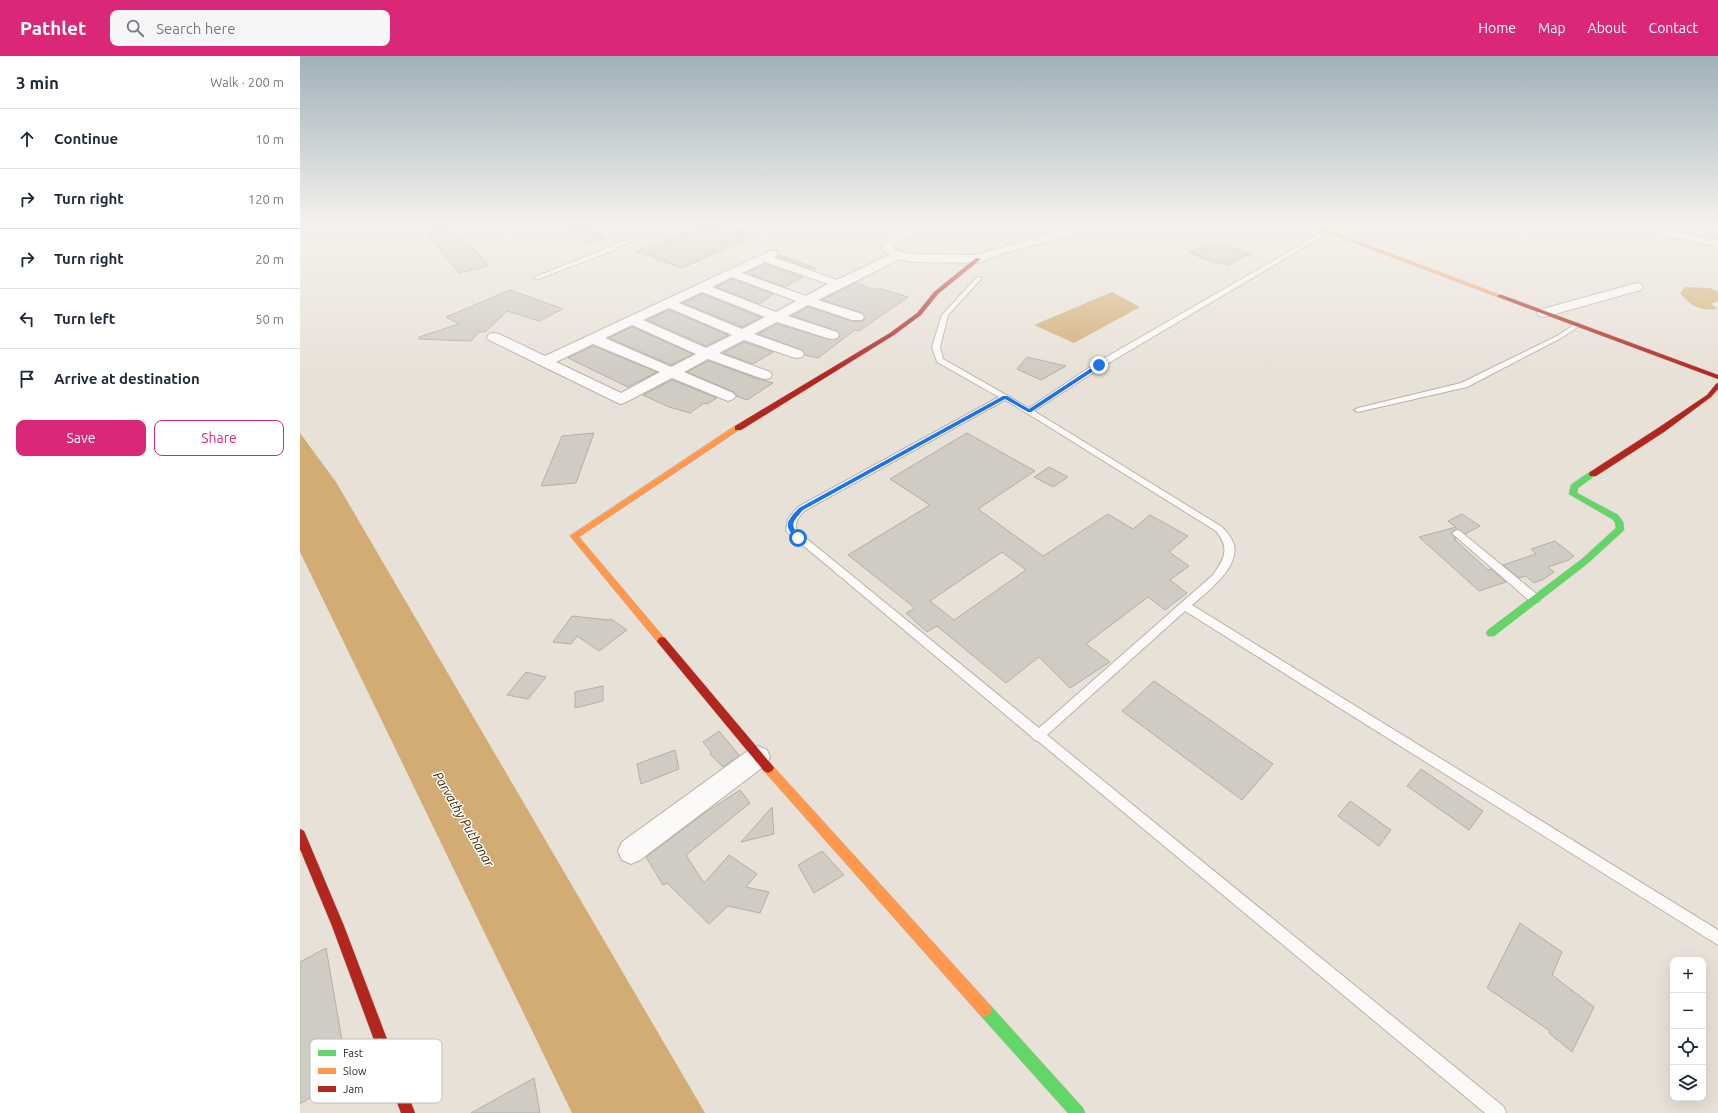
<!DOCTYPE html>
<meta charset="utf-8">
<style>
:root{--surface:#fff;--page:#f6f6f7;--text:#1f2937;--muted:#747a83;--line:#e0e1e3;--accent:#db2777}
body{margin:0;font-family:Ubuntu,sans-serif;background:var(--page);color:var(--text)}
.controls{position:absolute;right:12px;bottom:12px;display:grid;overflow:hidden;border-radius:8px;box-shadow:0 4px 16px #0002}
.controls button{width:36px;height:36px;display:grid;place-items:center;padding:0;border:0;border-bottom:1px solid var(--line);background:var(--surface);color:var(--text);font:20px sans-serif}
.stop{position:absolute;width:12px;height:12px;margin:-9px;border:3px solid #1a73e8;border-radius:50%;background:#fff}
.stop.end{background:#1a73e8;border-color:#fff;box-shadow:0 1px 4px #0008}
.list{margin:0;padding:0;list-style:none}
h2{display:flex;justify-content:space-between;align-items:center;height:52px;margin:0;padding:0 16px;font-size:17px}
h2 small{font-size:13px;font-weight:400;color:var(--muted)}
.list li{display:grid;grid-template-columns:26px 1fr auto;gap:12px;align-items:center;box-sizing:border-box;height:60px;padding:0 16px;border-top:1px solid var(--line)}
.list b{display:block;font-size:15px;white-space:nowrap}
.list em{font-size:13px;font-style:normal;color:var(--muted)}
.actions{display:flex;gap:8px;padding:12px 16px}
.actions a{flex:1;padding:9px 0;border:1px solid var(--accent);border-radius:8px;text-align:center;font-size:14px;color:var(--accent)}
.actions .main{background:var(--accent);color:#fff}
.icon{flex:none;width:22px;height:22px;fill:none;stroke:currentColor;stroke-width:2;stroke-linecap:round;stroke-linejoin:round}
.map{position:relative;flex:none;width:1418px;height:1057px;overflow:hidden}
header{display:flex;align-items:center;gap:24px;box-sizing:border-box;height:56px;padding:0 20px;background:var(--accent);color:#fff}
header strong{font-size:19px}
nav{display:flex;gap:22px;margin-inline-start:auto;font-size:14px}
.search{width:280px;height:36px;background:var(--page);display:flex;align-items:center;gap:10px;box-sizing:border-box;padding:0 14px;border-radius:8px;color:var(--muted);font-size:15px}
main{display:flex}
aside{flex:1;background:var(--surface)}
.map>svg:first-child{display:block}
</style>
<header>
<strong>Pathlet</strong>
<div class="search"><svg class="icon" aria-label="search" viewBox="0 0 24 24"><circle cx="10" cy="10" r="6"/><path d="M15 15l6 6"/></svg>Search here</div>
<nav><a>Home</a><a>Map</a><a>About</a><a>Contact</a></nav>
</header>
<main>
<aside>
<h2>3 min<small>Walk · 200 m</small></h2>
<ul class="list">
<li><svg class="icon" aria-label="ahead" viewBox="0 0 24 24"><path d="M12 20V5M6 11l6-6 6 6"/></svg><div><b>Continue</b></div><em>10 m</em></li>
<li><svg class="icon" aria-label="right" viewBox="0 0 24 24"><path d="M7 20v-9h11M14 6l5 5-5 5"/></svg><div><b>Turn right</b></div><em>120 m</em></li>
<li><svg class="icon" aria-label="right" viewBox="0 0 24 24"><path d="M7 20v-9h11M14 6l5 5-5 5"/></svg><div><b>Turn right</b></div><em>20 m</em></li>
<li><svg class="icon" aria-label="left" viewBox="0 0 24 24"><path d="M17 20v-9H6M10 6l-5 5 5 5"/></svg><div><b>Turn left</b></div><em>50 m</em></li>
<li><svg class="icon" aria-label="arrive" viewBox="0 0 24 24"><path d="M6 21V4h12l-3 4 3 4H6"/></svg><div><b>Arrive at destination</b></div></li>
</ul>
<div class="actions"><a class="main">Save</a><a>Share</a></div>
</aside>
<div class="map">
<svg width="1418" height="1057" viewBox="0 0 1418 1057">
<rect width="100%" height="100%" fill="#e8e1d8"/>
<path fill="#d2ac72" d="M1385 231 1410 232 1418 236V245L1411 248 1418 253C1399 255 1392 251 1380 237Z
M812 236 840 251 774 287 734 269Z
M0 377 36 426 405 1057H272L0 496Z"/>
<path fill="#d0cbc3" stroke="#b4aea6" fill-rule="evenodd" d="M137 169H152L189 210 159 217 122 173Z
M262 169H290L307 182 286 187Z
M400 169H417L444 175 441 177 453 180 382 212 336 195 355 186 358 188Z
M915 185 950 198 928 209 922 207 919 208 889 197Z
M479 199 516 212 513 214 477 201Z
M465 208 502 221 485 231 446 217Z
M432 223 474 238 459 248 416 231Z
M556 227 576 234 578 232 608 241 559 275 555 274 518 302 505 299 502 294 458 278 477 268 527 283H537L540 280 537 275 492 260 508 251 552 265 562 266 565 262 562 257 522 244Z
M210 234 263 253 239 265 207 255 185 276H179L171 285 119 283V281L159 268 146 261Z
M402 238 460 261 461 262 442 271 383 247Z
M369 254 428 279 406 290 347 264Z
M332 271 393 298 371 309 309 282Z
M444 286 473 296 453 308 423 297Z
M293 290 357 316 328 331 268 302Z
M727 301 766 310 741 324 717 313Z
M408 305 459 323 473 327 447 344 437 340 434 336 387 316Z
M372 324 417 342 407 348 404 347 390 357 369 351 343 339Z
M294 377 276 427 241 430 262 380Z
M667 377 735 415 678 453 743 500 808 458 833 473 850 459 888 480 869 496 889 510 870 524 887 537 865 554 848 541 786 588 810 606 770 632 739 601 706 627 637 570 627 576 606 557 615 552 548 499 630 449 590 423ZM702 496 726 514 654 564 630 545Z
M749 411 768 421 753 431 734 421Z
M1162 458 1180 470 1165 478 1156 473 1151 477 1156 483H1154L1188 514 1191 513 1206 526 1179 535 1119 481 1156 471 1148 465Z
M1255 485 1274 500 1269 504 1248 511 1254 516 1244 523 1234 527 1226 520 1219 522 1203 509 1236 498 1231 493Z
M272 560 309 564 311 563 327 574 299 595 277 580 271 588 253 586Z
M226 616 246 621 228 643 207 639Z
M854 625 973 708 942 744 822 655Z
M303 630V645L275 652V636Z
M419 675 439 699 423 711 410 698 411 696 403 686Z
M375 694 379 713 341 728 337 708Z
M1121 713 1183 755 1169 774 1107 730Z
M440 734 450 747 386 799 404 827 429 799 457 818 446 831 469 836 460 857 428 850 409 868 367 827 363 829 346 801 403 758Z
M1050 745 1091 774 1079 790 1038 760Z
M472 751 474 778 441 786Z
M522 795 544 819 514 837 498 809Z
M1220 867 1262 896 1252 919 1294 951 1272 996 1249 977 1250 975 1187 932Z
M26 892 48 1019 0 1048V906Z
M234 1022 240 1057H171Z"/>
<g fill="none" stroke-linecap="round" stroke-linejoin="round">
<defs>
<path id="lane" d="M364 169H372L318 191 312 195 238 223 233 222Z
M1025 175 1030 176 802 311 734 355 922 471C927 476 932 482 934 489 939 512 907 536 892 549L1418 874V889L885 555 747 679 1204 1051 1206 1057H1185L738 685 734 684 732 681 486 475 488 463 498 451 699 341 637 306 632 291 642 259 677 221 682 222 648 259 640 291 643 303 729 352 796 307ZM705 344 743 367 916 475C930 492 925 502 913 519L739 672 496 474C495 465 499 461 504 455Z
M1277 267 1280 269 1279 270 1261 282 1167 331 1058 356 1054 354 1058 352 1161 327 1257 280Z
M1157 474 1160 475 1239 540 1240 543 1239 546H1231L1154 479 1152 477Z"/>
<path id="street" d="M610 169H625C617 179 602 177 594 192L595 194 611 198 677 199 693 194 783 169H801L800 171 701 198 678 207 611 206 600 203 518 244 562 258 564 261 562 264H552L508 249 488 260 537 276 539 279 537 282 532 283 527 282 477 266 454 278 502 295 504 298 502 301 497 302 492 301 444 284 419 297 470 316 472 319 470 322 465 323 460 322 408 303 384 316 433 337 436 340 433 343 428 345 372 322 326 346 321 348 316 346 189 284 187 281 189 278 194 277 199 278 245 300 472 194 476 195 478 198 474 201 537 224 589 199 582 192C589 180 598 174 610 169ZM465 206 528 228 506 240 442 217ZM432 221 496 245 476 256 412 231ZM402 236 465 261 442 273 379 247ZM369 252 432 279 406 292 343 264ZM332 269 396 298 371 311 305 282ZM293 288 360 316 321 337 256 306Z
M1315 169H1339L1418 184V190L1320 172Z
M1337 227 1341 228 1343 231 1341 234 1244 261 1239 260 1237 257 1239 254Z
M458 690 467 694 470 701 467 708 340 804 331 808 322 804 318 795 322 786 449 694Z"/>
<path id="fast" d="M1290 416H1296L1297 418 1278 432 1277 437 1318 459 1323 466 1324 473 1323 475 1288 507 1194 580H1188L1186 577 1188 574 1282 503 1316 472 1315 466 1312 463 1269 438 1271 429Z
M685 947 690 949 783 1052 785 1057H768L680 959 678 954 680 949Z"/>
<path id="slow" d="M1007 169H1014L1203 240 1198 241Z
M435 370H441L442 372 279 481 367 585 365 588H359L270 480Z
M468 707 472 709 690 949 692 954 690 959 685 961 680 959 464 715 462 712 464 709Z"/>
<path id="jam" d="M676 202 681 203 638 238 621 259 594 279 441 374H435V370L590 277 617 257 634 236Z
M1198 239H1202L1418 319V323L1198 241Z
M1418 327V333L1411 341 1364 376 1296 420H1290L1289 418 1290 416 1358 372 1407 339 1416 328Z
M362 581 365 582 472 709 474 712 472 715 468 717 464 715 359 588 357 585 359 582Z
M0 773 4 775 44 870 115 1057H101L32 870 0 793Z"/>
</defs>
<use href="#lane" stroke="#b8b2aa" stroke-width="2"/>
<use href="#street" stroke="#b8b2aa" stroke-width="2"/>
<use href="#fast" stroke="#b8b2aa" stroke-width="1"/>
<use href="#slow" stroke="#b8b2aa" stroke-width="1"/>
<use href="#jam" stroke="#b8b2aa" stroke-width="1"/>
<use href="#lane" fill="#fcfaf9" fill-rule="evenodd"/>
<use href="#street" fill="#fcfaf9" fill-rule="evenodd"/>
<use href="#fast" fill="#63d668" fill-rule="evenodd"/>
<use href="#slow" fill="#ff974d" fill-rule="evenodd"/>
<use href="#jam" fill="#b3261e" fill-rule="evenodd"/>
</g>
<linearGradient id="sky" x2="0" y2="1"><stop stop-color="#9fb1b9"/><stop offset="0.53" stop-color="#f5f2ed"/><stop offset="1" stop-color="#f5f2ed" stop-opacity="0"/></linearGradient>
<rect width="1418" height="317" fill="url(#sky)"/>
<path fill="#1a73e8" d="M799 307 801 310 731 356H728L705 343 503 454C491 468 490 468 501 482L500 483H496C482 469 488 464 499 452L703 340H707L729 353Z"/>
<g text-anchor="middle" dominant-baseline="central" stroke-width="3" stroke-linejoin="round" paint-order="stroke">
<g font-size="13" font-style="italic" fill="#3b2603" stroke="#fff">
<text transform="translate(164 763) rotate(60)">Parvathy Puthanar</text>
</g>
</g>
<rect x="10" y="983" width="132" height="64" rx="6" fill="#fff" stroke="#c0bebd" stroke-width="1"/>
<rect x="18" y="994" width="18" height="6" fill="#63d668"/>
<rect x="18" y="1012" width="18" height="6" fill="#ff974d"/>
<rect x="18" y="1030" width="18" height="6" fill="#b3261e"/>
<g font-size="11" fill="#2d2822">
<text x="43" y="1001">Fast</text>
<text x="43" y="1019">Slow</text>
<text x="43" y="1037">Jam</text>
</g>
</svg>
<div class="controls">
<button>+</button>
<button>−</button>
<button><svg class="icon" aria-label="locate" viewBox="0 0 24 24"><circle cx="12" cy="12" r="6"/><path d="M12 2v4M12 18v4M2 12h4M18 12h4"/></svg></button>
<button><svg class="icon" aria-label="layers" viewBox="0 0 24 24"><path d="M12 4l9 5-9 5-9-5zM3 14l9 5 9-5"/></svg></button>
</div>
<div class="stop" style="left:498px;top:482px"></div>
<div class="stop end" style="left:799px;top:309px"></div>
</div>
</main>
